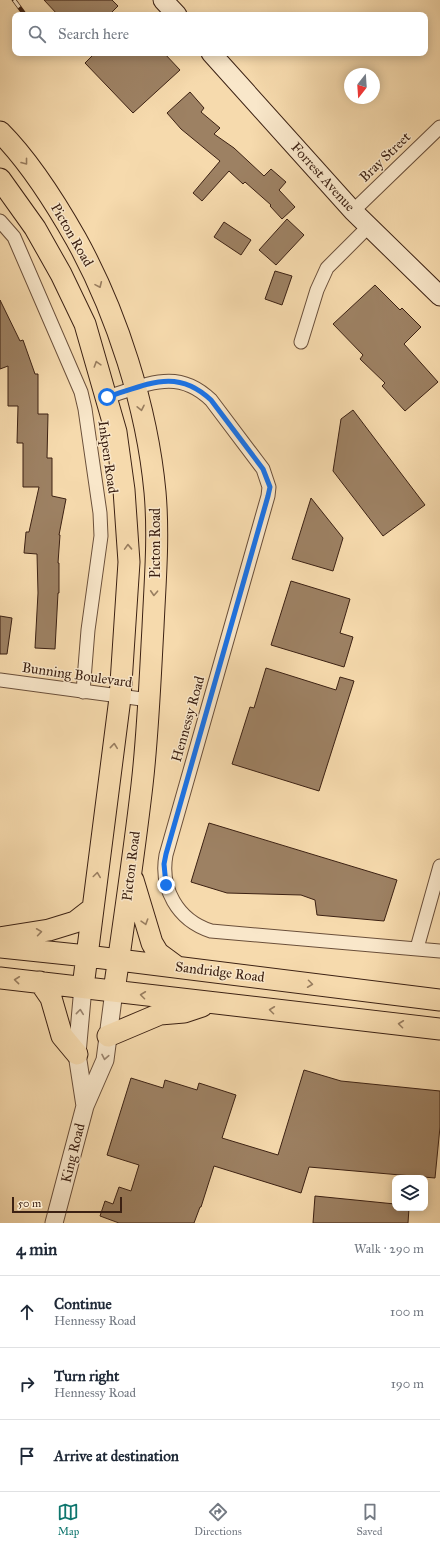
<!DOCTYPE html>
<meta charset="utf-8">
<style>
:root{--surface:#fff;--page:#f6f6f7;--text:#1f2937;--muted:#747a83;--line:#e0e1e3;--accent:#0f766e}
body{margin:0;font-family:"IM FELL Great Primer",serif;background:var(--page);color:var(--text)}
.controls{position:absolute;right:12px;bottom:12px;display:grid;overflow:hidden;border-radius:8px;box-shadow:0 2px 10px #0003}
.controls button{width:36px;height:36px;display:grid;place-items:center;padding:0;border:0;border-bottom:1px solid var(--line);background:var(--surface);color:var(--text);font:20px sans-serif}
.compass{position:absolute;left:344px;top:68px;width:36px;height:36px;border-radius:50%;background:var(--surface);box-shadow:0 2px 10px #0003;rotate:197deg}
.scale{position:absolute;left:12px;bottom:10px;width:110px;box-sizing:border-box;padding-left:4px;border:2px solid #3c2113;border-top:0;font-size:11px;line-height:14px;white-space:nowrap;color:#3c2113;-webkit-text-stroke:3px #f9e7ca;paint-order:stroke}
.stop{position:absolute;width:12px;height:12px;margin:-9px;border:3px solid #1a73e8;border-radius:50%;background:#fff}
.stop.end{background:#1a73e8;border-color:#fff;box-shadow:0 1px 4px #0008}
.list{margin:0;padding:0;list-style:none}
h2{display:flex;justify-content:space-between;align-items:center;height:52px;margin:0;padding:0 16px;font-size:17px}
h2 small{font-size:13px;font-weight:400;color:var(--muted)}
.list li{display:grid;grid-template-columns:26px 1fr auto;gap:12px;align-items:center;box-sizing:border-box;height:72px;padding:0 16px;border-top:1px solid var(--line)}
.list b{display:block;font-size:15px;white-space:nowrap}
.list p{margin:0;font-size:13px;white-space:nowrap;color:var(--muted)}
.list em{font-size:13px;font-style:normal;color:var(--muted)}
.icon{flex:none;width:22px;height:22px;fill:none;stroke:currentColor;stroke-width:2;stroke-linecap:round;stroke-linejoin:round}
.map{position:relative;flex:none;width:440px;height:1223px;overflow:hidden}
.search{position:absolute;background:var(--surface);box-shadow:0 2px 10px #0003;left:12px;right:12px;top:12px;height:44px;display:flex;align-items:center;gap:10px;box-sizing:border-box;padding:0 14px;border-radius:8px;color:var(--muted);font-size:15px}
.sheet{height:268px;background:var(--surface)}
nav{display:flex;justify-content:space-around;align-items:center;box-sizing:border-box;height:56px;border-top:1px solid var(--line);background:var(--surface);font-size:11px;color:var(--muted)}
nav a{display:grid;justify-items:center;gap:2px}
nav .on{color:var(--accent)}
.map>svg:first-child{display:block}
</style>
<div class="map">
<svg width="440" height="1223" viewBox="0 0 440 1223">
<rect width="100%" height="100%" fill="#f6daad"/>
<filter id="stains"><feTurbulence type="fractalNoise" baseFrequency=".005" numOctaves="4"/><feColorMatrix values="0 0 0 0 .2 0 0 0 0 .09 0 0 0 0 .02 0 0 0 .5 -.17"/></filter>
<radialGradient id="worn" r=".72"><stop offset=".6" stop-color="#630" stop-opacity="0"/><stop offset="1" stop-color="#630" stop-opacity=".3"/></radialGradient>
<path fill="#9d8163" stroke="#3c2113" d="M44 0H112L118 6 109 15H58Z
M95 53H164L180 70 133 113 85 63Z
M190 92 204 108 201 112 220 128 214 134 234 148 264 176 271 169 286 182 279 190 295 207 282 219 270 206 271 205 245 182 243 184 229 171 202 201 193 193 220 161 181 129 167 113Z
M287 219 304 235 276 265 259 250Z
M224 222 251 240 241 255 214 237Z
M275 271 292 276 282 305 265 299Z
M375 285 400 310 402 308 421 327 404 344 438 382 405 411 382 386 385 383 360 359 363 355 333 324Z
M0 300 20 341 23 340 35 374H38V414H48L47 458H52V496L66 499 59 535H60L58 563H59V593H58L55 649 35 648 38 593 37 554 24 553 26 532H29L39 487H23V443H17L18 406H8V366L0 369Z
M353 410 425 505 383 536 333 471 341 419Z
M311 498 343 538 333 571 292 559Z
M291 581 350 599 340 633 353 637 344 667 271 645Z
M0 616 12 618 7 654H0Z
M266 668 336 690 340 677 354 681 319 791 232 764 250 707 254 708Z
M209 823 397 880 384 921 317 915 315 900 301 895 227 893 191 882Z
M304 1070 341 1081 440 1091V1127L435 1178 309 1167 301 1193 214 1166 201 1207H200L194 1223H119L100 1216 105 1201 113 1204 119 1187 131 1191 139 1165 107 1155 131 1078 163 1088 165 1080 197 1090 199 1083 236 1095 222 1138 278 1155Z
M315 1196 395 1204V1208H409L408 1223H313Z"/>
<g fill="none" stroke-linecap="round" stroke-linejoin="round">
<defs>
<path id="minor" d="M353 211 440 127
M0 221 14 237 81 392 85 409 100 513 101 536 88 630 83 692
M301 342 317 290 327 268 368 227
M107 397C147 385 177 367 211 400L263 469 269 487 268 496 166 855C160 888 177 920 211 931L440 951
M0 680 149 700
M417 948 440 866"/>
<path id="tertiary" d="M83 987 77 1054 85 1106
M54 1223 85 1106 105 1060 114 991"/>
<path id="secondary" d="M163 0 177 15
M211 53 353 211 440 296"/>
<path id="primary" d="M0 132C30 162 55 202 76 239 117 313 147 407 155 492 159 537 155 582 153 627 150 680 148 733 142 785 134 854 124 922 114 991
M0 179 35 228 61 274 85 324 116 432 124 490 129 562 120 698 83 987
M133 880 152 943 158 953 177 967
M0 938 49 930 75 922 93 908
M0 947 87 956 440 1000
M0 978 440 1029
M40 982 51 998 62 1036 77 1054
M108 1036 160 1014 184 1012 202 1006"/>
</defs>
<use href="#minor" stroke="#6a4f3a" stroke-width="15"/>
<use href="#tertiary" stroke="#6a4f3a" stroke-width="19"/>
<use href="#secondary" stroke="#3c2113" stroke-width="21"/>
<use href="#primary" stroke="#3c2113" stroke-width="23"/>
<use href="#minor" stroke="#f9e7ca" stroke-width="13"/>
<use href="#tertiary" stroke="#f9e7ca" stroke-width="17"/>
<use href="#secondary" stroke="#f9e7ca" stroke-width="19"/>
<use href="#primary" stroke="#f6daad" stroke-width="21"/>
<defs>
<path id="rail" d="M14 0 25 15"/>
</defs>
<use href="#rail" stroke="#3c2113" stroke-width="4.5"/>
<use href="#rail" stroke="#f9e7ca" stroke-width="3" stroke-dasharray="9" stroke-linecap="butt"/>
</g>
<defs><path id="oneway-chevron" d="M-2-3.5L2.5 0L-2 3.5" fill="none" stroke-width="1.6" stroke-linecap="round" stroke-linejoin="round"/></defs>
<g stroke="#997e60">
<use href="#oneway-chevron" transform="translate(25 162) rotate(52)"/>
<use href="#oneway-chevron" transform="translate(99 285) rotate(66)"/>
<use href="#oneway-chevron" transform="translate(97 364) rotate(-107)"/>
<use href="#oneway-chevron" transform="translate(141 408) rotate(78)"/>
<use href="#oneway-chevron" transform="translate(128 547) rotate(-92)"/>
<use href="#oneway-chevron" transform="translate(154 593) rotate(93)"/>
<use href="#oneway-chevron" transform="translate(114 746) rotate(-84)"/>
<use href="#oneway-chevron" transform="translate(97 875) rotate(-82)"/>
<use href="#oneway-chevron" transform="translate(145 922) rotate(73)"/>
<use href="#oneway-chevron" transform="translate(39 932) rotate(-8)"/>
<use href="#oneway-chevron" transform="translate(17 980) rotate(-174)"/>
<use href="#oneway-chevron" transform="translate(310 984) rotate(7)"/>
<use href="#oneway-chevron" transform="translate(143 995) rotate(-173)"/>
<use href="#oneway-chevron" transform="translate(272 1010) rotate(-173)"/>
<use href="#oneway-chevron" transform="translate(401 1024) rotate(-173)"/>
</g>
<g stroke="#9a846e">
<use href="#oneway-chevron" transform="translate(80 1012) rotate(-84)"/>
<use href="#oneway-chevron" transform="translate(105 1057) rotate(101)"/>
</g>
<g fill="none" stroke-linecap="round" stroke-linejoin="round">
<path stroke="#1a73e8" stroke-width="5" d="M107 397C147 385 176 367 211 400L263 469 270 487 268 496 166 854 164 864 166 885"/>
</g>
<g text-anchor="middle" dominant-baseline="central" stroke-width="3" stroke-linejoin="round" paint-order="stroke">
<g font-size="14" fill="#3c2113" stroke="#f9e7ca">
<text transform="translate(385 157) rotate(-44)">Bray Street</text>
<text transform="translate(323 177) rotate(48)">Forrest Avenue</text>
<text transform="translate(72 235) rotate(60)">Picton Road</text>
<text transform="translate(108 457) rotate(82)">Inkpen Road</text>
<text transform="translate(155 543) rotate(-90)">Picton Road</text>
<text transform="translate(77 675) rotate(8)">Bunning Boulevard</text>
<text transform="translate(188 719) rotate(-74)">Hennessy Road</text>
<text transform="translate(131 866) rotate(-83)">Picton Road</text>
<text transform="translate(220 972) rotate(7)">Sandridge Road</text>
<text transform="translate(73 1153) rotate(-76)">King Road</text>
</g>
</g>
<rect width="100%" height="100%" filter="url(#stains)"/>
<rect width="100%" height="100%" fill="url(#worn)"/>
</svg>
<div class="controls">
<button><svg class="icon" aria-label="layers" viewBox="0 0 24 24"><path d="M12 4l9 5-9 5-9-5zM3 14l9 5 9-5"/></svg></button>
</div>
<svg class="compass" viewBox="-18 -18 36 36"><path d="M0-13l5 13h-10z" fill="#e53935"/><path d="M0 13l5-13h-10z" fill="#747a83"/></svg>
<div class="scale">50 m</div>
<div class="stop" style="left:107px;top:397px"></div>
<div class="stop end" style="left:166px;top:885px"></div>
<div class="search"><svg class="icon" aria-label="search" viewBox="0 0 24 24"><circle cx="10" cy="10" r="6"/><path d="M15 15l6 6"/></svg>Search here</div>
</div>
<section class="sheet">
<h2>4 min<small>Walk · 290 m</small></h2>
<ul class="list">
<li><svg class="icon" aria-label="ahead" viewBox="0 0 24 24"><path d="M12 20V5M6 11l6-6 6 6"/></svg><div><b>Continue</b><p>Hennessy Road</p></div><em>100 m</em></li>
<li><svg class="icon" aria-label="right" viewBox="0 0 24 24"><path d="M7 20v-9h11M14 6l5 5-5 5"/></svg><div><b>Turn right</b><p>Hennessy Road</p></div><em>190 m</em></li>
<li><svg class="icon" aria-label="arrive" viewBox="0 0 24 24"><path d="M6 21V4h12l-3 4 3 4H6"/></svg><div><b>Arrive at destination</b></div></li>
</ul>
</section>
<nav>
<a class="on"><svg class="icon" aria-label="map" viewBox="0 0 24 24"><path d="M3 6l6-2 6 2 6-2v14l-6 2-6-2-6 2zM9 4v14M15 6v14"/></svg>Map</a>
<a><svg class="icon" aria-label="directions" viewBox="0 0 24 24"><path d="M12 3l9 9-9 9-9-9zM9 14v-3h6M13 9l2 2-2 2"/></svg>Directions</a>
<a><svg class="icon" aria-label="saved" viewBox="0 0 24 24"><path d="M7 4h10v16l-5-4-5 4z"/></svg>Saved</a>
</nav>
